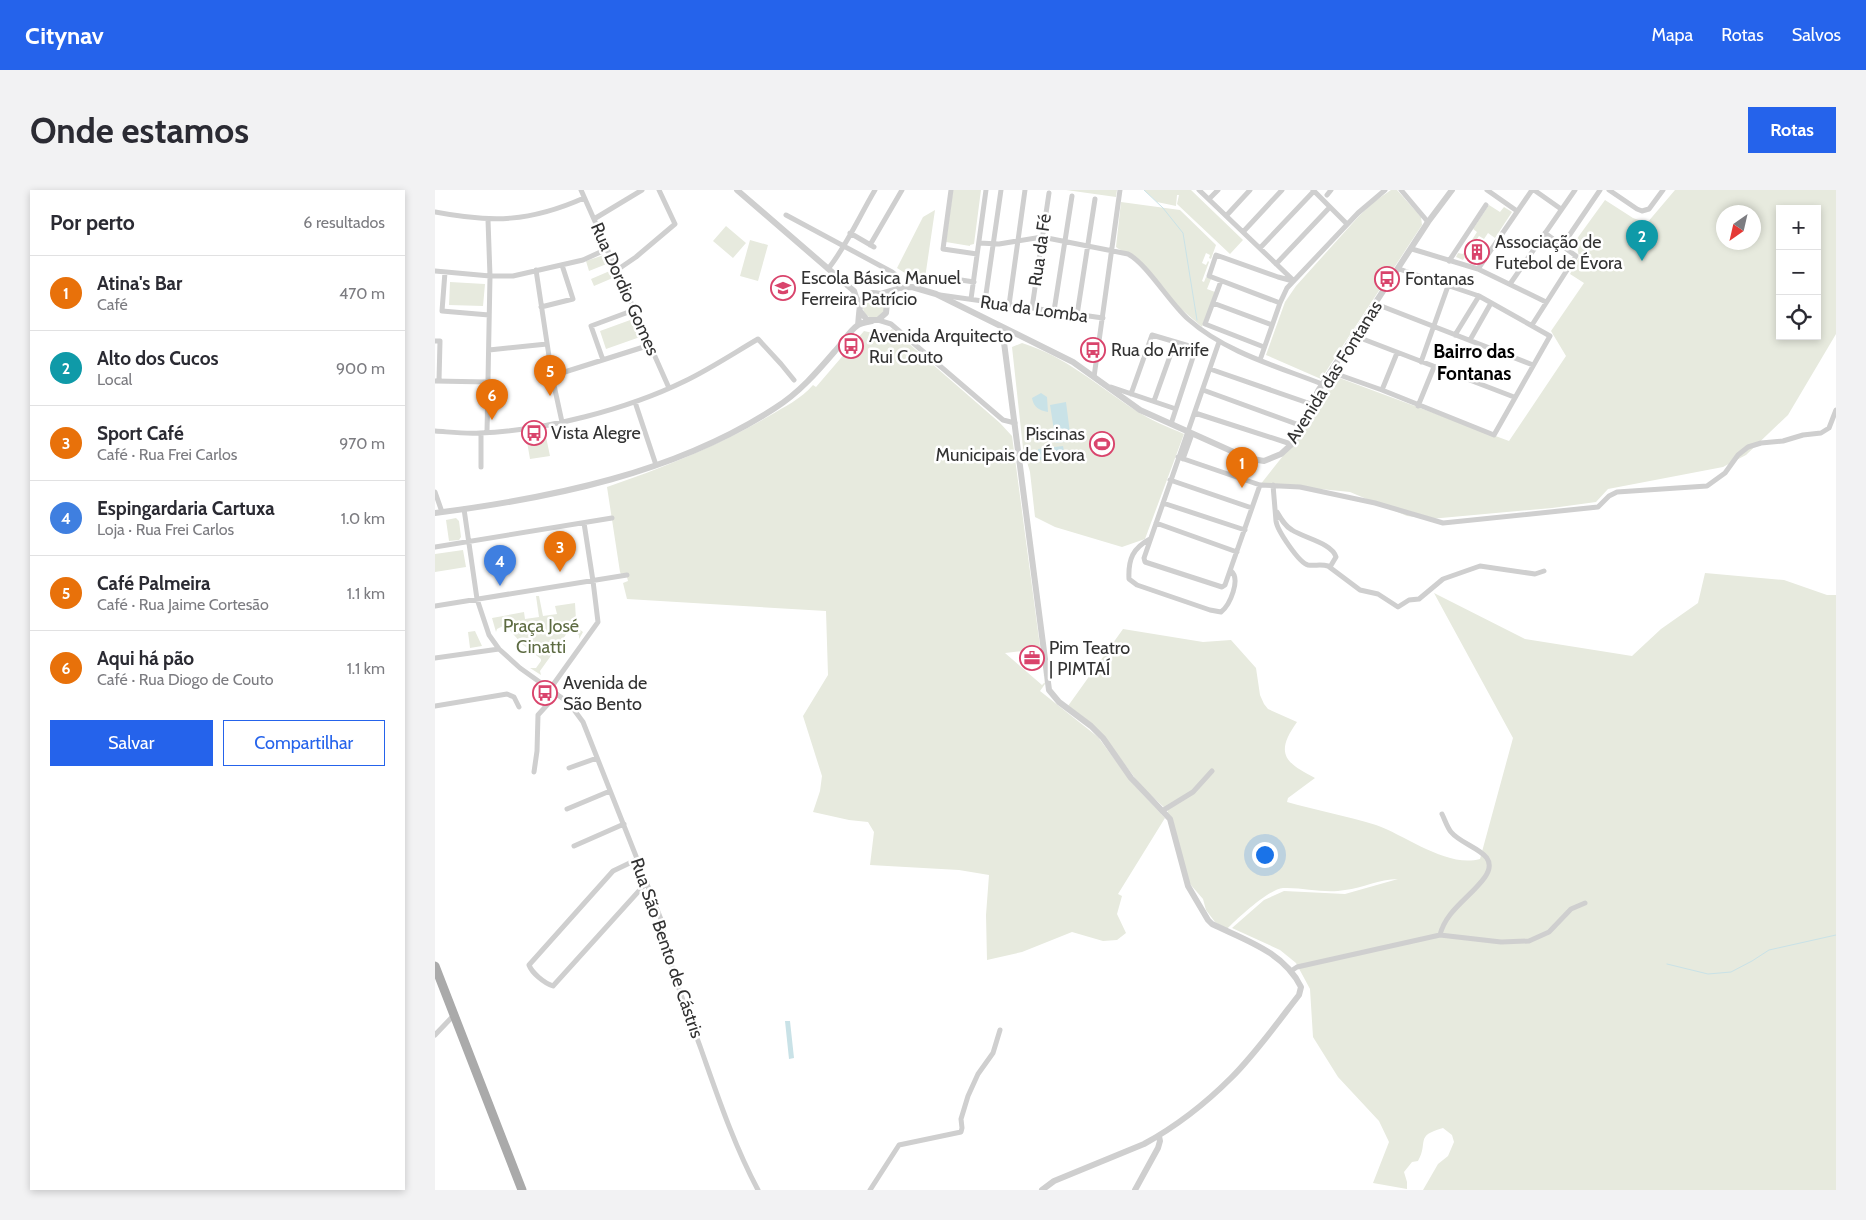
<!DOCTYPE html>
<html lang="pt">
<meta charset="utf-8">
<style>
:root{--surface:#fff;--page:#f2f2f3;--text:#2b2b33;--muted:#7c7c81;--line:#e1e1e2;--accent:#2563eb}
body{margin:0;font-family:Cabin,sans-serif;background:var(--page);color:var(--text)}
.controls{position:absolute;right:15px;top:15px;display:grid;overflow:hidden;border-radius:0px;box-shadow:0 2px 8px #0003}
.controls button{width:45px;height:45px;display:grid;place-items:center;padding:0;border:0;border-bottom:1px solid var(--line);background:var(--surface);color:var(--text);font:25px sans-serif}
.compass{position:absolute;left:1281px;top:15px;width:45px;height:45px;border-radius:50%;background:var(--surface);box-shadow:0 2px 8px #0003;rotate:214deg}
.you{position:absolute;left:829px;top:664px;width:18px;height:18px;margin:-12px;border:4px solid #fff;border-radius:50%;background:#1a73e8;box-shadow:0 0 0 8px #1a73e833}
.badge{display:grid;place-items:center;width:32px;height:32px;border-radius:50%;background:var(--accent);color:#fff;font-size:16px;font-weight:700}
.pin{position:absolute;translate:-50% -41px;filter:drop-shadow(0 1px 2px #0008)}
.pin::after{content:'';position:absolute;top:26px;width:18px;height:15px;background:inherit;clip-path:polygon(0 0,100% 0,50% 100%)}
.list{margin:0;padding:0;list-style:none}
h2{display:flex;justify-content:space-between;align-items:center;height:65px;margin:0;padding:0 20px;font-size:21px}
h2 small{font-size:16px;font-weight:400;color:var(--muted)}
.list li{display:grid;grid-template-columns:32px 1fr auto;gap:15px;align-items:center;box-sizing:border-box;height:75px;padding:0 20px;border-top:1px solid var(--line)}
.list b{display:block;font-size:19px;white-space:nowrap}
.list p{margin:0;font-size:16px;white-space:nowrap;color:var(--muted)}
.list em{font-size:16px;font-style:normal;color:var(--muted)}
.actions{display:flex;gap:10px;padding:15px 20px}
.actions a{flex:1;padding:11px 0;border:1px solid var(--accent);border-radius:0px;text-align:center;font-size:18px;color:var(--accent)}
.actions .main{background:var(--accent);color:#fff}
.icon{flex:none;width:28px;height:28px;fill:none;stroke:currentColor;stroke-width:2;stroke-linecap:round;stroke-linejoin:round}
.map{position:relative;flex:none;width:1401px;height:1000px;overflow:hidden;border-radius:0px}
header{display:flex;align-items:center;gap:30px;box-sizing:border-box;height:70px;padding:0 25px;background:var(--accent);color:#fff}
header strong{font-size:24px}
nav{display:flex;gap:28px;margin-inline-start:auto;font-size:18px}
.intro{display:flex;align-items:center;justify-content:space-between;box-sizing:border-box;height:120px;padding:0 30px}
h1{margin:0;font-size:35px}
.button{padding:12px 22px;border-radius:0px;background:var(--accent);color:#fff;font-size:18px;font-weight:700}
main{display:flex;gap:30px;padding:0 30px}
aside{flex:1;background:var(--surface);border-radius:0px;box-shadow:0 2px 8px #0003}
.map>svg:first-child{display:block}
</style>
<header>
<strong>Citynav</strong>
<nav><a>Mapa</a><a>Rotas</a><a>Salvos</a></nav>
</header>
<div class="intro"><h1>Onde estamos</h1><a class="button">Rotas</a></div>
<main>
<aside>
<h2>Por perto<small>6 resultados</small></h2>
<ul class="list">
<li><span class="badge" style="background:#e8710a">1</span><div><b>Atina's Bar</b><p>Café</p></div><em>470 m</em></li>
<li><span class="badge" style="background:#0f9aa8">2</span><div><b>Alto dos Cucos</b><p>Local</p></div><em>900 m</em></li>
<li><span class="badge" style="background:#e8710a">3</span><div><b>Sport Café</b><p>Café · Rua Frei Carlos</p></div><em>970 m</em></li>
<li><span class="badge" style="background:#3f7fe0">4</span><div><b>Espingardaria Cartuxa</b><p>Loja · Rua Frei Carlos</p></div><em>1.0 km</em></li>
<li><span class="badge" style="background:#e8710a">5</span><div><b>Café Palmeira</b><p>Café · Rua Jaime Cortesão</p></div><em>1.1 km</em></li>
<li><span class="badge" style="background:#e8710a">6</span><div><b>Aqui há pão</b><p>Café · Rua Diogo de Couto</p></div><em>1.1 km</em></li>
</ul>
<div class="actions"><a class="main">Salvar</a><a>Compartilhar</a></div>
</aside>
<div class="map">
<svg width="1401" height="1000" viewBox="0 0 1401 1000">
<rect width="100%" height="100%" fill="#fff"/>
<path fill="#e7eade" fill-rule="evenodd" d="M518 0H546L539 54 535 55V56L511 52Z
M631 0H682L681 7Z
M709 0H756L808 50 795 64 742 14 744 5H742L741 16 722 12Z
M956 0H962L986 27 987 35 886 189 831 165 850 112 861 96 924 26 940 11Z
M1240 0H1401V144L1353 225 1311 265 1288 277 1173 299 1161 312 1117 318 995 329 972 326 915 302 865 297 825 295 859 252 899 186 1074 251 1131 166 1116 141 1149 93 1135 84 1144 67 1141 50 1170 10 1198 28 1212 33ZM1345 19H1382V146H1345ZM1288 22H1318V52H1288Z
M686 12 745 20 781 55 776 69 774 68 775 65 771 63 767 73 771 75 773 71 774 72 767 91 769 92 771 87 776 89 772 99 780 102 767 137 745 118 703 69C696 63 687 62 681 57Z
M1054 15 1065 22 1069 17 1077 22 1060 48 1053 43 1049 49 1044 46 1028 70 1021 67 1023 63 1028 64 1042 42 1038 39Z
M500 20 489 95 462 78 488 27Z
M291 36 311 53 298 68 278 51Z
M315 50 333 55 323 91 305 86Z
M169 65 174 73 154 81 151 71Z
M177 80 180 87 159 96 156 89Z
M15 92 50 94 48 116 14 115Z
M428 117a11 11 0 1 1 22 0a11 11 0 1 1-22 0Z
M198 129 205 147 171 159 165 141Z
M457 139 565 233 577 246 610 494 605 501 663 547 698 594 730 628 683 704 687 706 682 724 691 743 682 750 668 751 637 742 587 762 552 770 551 725 554 685 524 680 435 675 439 642 433 632 414 630 378 622 385 601 387 586 368 526 393 485 391 421 192 409 188 393 193 391 191 383 186 384 185 382 172 297C229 277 281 257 334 226 349 217 366 209 378 195L381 197 429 141 438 143 453 140 455 141ZM605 459 610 492 607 495 570 463Z
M587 153C630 166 663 196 700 220 715 230 733 237 749 244L710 349 687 357 620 337 600 327 595 282 588 258 577 157Z
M110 242 115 266 95 269 91 246Z
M21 328 24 331 26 347 24 350 14 351 11 330Z
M28 360 31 377 0 382V364Z
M1270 383 1349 390 1392 405H1401V1000H988L1003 974 1013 966 1019 952 1017 945 1008 938C979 946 994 952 983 971L977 972 969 982 972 992V999L938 993 954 952 944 931 903 887 878 847 875 799 861 773 845 760 797 738 829 710 849 701 910 704 963 689C944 689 928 698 910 700 889 704 869 697 848 698 834 699 802 729 792 739L780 732 771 720 768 709 755 694 732 623 733 621 706 596 667 544 633 516 688 439 768 452 796 450 821 478 825 505 829 514 833 519 862 532C840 563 849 572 880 588L853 608 852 612C881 620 912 626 941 635 972 646 1012 678 1045 669L1078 548 999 403 1090 449 1197 466 1226 439 1263 413Z
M101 406H104L108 426 122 424 120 416 140 413 141 430 139 435 148 442 144 449V445L135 439 105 481 106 485 95 478H101L106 471V469L87 454 70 435 62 439 61 442 57 428 89 422 90 429 104 427Z
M40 441 47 456 35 458 33 442Z"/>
<path fill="#c9e2e7" d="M606 203 612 207 613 222C604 220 599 218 597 208Z
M631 212 636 251 621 253 615 215Z
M628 256 630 267 605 270 603 259Z
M350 831H355L359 868 354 869Z"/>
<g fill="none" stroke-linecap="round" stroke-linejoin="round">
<path stroke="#c9e2e7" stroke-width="1" d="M709 0 728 18 748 43 762 130
M1232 774 1273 784 1296 782 1317 771 1334 760 1401 745"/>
<path stroke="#cfcfcf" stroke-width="5" d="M146 0 234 198
M516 0 508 59 542 64
M764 0 858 90
M878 0 912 34
M966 0 993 32
M1052 0 1082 21
M1099 0 1126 19
M1174 0 1202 19 1207 21 1214 19 1228 0
M892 5 896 0
M774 9 783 0
M0 22C57 33 95 32 149 8
M351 25 457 82 462 86 465 98
M791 26 815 0
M159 29 207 0
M808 42 847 0
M415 43 439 57
M544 53 564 54 607 47 693 64C712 74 734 112 753 129 790 162 841 176 887 194
M435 55 467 0
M1127 56 1165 0
M825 58 879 1
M977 59 1043 79 1111 112
M1014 71 1051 15
M841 74 895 17
M393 79C411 57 425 25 440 0
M1043 79 1097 0
M101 80 117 186 127 232
M182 80 201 67 240 34 224 0
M0 81 55 86H78L148 70 172 59
M10 82 7 121 54 125
M500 86 539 92
M786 91 770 134 829 157
M1075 94 1140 0
M505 105 668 128
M536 109 551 0
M550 111 566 0
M778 113 837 135
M845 113 774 86 781 65 843 87 858 91
M941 114 1098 175
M574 115 590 0
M106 117 138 109 127 75
M597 118 614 3
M619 121 637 6
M642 125 660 9
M443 130 456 134 568 230 580 233
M1097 135 1141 66 1110 43
M1020 145 1044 106
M920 146 1079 207
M1035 150 1056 113
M0 151H5L4 191
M784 152 709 368 710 372 787 397 790 395 825 295
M54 160 112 154
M168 170 156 136 199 120
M825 170 845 113 852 98 923 23 950 0
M986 172 1013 96
M775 179 876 214
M896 182 947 200 1059 245 1115 146 1044 106 964 79
M117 186 215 155
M659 187 685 0
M0 191 53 192
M676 197 741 219
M768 200 867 236
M947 200 962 163
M696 204 717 145 761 158 736 234
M719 211 740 152
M200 212 221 275
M983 216 999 177
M760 223 856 254
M0 241C15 242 30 244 45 243 109 241 193 219 250 191 275 179 299 163 323 149L346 174 359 190
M52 242 55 86 53 30
M46 243V277
M743 267 825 295 865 297 940 313 1008 333 1163 317 1174 306 1182 302 1272 296 1290 283 1303 265 1313 257 1326 253 1348 251 1368 245 1386 243 1394 238 1401 220
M748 269 757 244
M735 290 817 318
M838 295C839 307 840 319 841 331 842 340 864 373 873 375 880 376 886 374 893 376L925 400 943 404 963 417 974 410 984 409 1008 389 1045 376 1100 384 1109 381
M0 302 7 322
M728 313 810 340
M29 319 42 409 54 445 64 459 85 478 134 513 148 532 227 732C233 775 251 818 266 859 283 907 299 955 323 1000
M842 322C846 329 850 336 857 340 869 348 897 353 901 367L895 377
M721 333 802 362
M715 349C698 358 693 369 694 389L702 395 775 420 786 422C795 415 806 389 796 381
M0 357 177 328
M0 416 192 385
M0 468 64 459
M115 499 163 432 158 391 149 333
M0 516 72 504 79 507 84 517
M134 578 162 568
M99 582 102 561 103 525 122 504
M132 619 175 601
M727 621 758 602 777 581
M139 656 189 634
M203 669 178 681 94 775C97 783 109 793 118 796L212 692
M1005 745C1011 720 1036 707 1050 687 1067 662 1029 658 1016 642 1012 637 1010 630 1007 624
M856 781 862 777 1005 745 1066 752 1094 751 1114 742 1136 719 1150 713
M0 845 19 825
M435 1000 464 955 526 942 527 938 526 929 533 906 543 884 558 863 565 840"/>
<path stroke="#cfcfcf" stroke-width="6" d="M302 0 419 101 424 116
M445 104 465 98 477 97 501 104 638 172 705 220 812 268 829 271 846 264 859 252 883 201 993 32 1017 0
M423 135C425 120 422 98 445 104L452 113 451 123 443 130H432L425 121
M567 137 614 500 624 512 656 536 668 548 696 588 735 629 753 696 773 730 777 734C810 750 849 762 866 797L864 805 857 814C838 839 818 866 796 888 771 913 740 937 709 954L619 991 607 1000
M0 323C117 308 240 283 340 218 364 203 382 182 400 161 407 154 414 141 423 135 426 133 433 132 437 131
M700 1000 723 958 725 951 724 946"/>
<path stroke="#aaa" stroke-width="9" d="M0 776 87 1000"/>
</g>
<defs>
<symbol id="building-ring" viewBox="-11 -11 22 22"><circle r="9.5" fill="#fff" stroke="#d9446c" stroke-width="1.5"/><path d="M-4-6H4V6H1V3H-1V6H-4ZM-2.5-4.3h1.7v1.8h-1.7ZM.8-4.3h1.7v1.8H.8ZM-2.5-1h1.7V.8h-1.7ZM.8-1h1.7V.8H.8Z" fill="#d9446c"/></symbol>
<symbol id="bus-ring" viewBox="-11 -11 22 22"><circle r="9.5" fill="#fff" stroke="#d9446c" stroke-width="1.5"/><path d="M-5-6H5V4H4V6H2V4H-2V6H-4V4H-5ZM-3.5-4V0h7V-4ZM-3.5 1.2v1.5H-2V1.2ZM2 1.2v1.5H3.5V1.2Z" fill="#d9446c"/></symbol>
<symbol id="school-ring" viewBox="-11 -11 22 22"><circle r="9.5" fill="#fff" stroke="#d9446c" stroke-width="1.5"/><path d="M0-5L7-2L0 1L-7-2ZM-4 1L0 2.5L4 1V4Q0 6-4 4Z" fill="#d9446c"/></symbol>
<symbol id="stadium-ring" viewBox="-11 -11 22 22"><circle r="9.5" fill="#fff" stroke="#d9446c" stroke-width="1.5"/><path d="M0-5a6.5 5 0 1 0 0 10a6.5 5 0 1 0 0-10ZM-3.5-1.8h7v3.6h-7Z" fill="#d9446c"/></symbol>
<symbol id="office-ring" viewBox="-11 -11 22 22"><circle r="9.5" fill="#fff" stroke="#d9446c" stroke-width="1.5"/><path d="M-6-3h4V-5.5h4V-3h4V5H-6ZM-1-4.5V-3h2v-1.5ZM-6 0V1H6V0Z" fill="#d9446c"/></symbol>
</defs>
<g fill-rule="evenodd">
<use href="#building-ring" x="1028" y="48" width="28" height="28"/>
<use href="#bus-ring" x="938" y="75" width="28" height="28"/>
<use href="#school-ring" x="334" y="84" width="28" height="28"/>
<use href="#bus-ring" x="402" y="142" width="28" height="28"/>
<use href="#bus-ring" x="644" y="146" width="28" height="28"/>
<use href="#bus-ring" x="85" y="229" width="28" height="28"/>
<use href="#stadium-ring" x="653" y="240" width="28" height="28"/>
<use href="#office-ring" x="583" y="454" width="28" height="28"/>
<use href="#bus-ring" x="96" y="489" width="28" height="28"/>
</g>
<g text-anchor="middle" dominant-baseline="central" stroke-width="5" stroke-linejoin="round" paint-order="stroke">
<g font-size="18" fill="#323232" stroke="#fff" text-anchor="start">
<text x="1060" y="52">Associação de<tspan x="1060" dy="21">Futebol de Évora</tspan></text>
<text x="366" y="88">Escola Básica Manuel<tspan x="366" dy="21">Ferreira Patrício</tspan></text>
<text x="970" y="89">Fontanas</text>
<text x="434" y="146">Avenida Arquitecto<tspan x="434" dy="21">Rui Couto</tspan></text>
<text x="676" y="160">Rua do Arrife</text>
<text x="116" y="243">Vista Alegre</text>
<text x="650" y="244" text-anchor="end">Piscinas<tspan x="650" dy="21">Municipais de Évora</tspan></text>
<text x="614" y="458">Pim Teatro<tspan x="614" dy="21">| PIMTAÍ</tspan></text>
<text x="128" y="493">Avenida de<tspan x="128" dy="21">São Bento</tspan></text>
</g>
<g font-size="18" fill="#323232" stroke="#fff">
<text transform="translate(605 60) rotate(-82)">Rua da Fé</text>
<text transform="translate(190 99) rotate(66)">Rua Dordio Gomes</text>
<text transform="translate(599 119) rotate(8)">Rua da Lomba</text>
<text transform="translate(899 182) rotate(-58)">Avenida das Fontanas</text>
<text transform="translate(232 758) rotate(71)">Rua São Bento de Cástris</text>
</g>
<g font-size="18" fill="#5d6b42" stroke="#fff">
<text x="106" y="436">Praça José<tspan x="106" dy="21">Cinatti</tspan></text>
</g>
<g font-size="19" font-weight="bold" fill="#000" stroke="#fff">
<text x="1039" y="161">Bairro das<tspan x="1039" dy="22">Fontanas</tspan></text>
</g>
</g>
</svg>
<div class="controls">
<button>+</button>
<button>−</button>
<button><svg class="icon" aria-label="locate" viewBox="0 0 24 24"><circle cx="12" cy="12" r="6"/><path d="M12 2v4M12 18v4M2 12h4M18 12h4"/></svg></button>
</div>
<svg class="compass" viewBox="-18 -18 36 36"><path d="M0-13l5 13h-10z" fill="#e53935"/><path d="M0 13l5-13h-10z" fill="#7c7c81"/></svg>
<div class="you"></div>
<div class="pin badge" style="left:807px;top:298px;background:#e8710a">1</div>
<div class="pin badge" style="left:1207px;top:71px;background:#0f9aa8">2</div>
<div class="pin badge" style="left:125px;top:382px;background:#e8710a">3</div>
<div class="pin badge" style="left:65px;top:396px;background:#3f7fe0">4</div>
<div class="pin badge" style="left:115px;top:206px;background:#e8710a">5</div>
<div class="pin badge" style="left:57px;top:230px;background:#e8710a">6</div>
</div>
</main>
